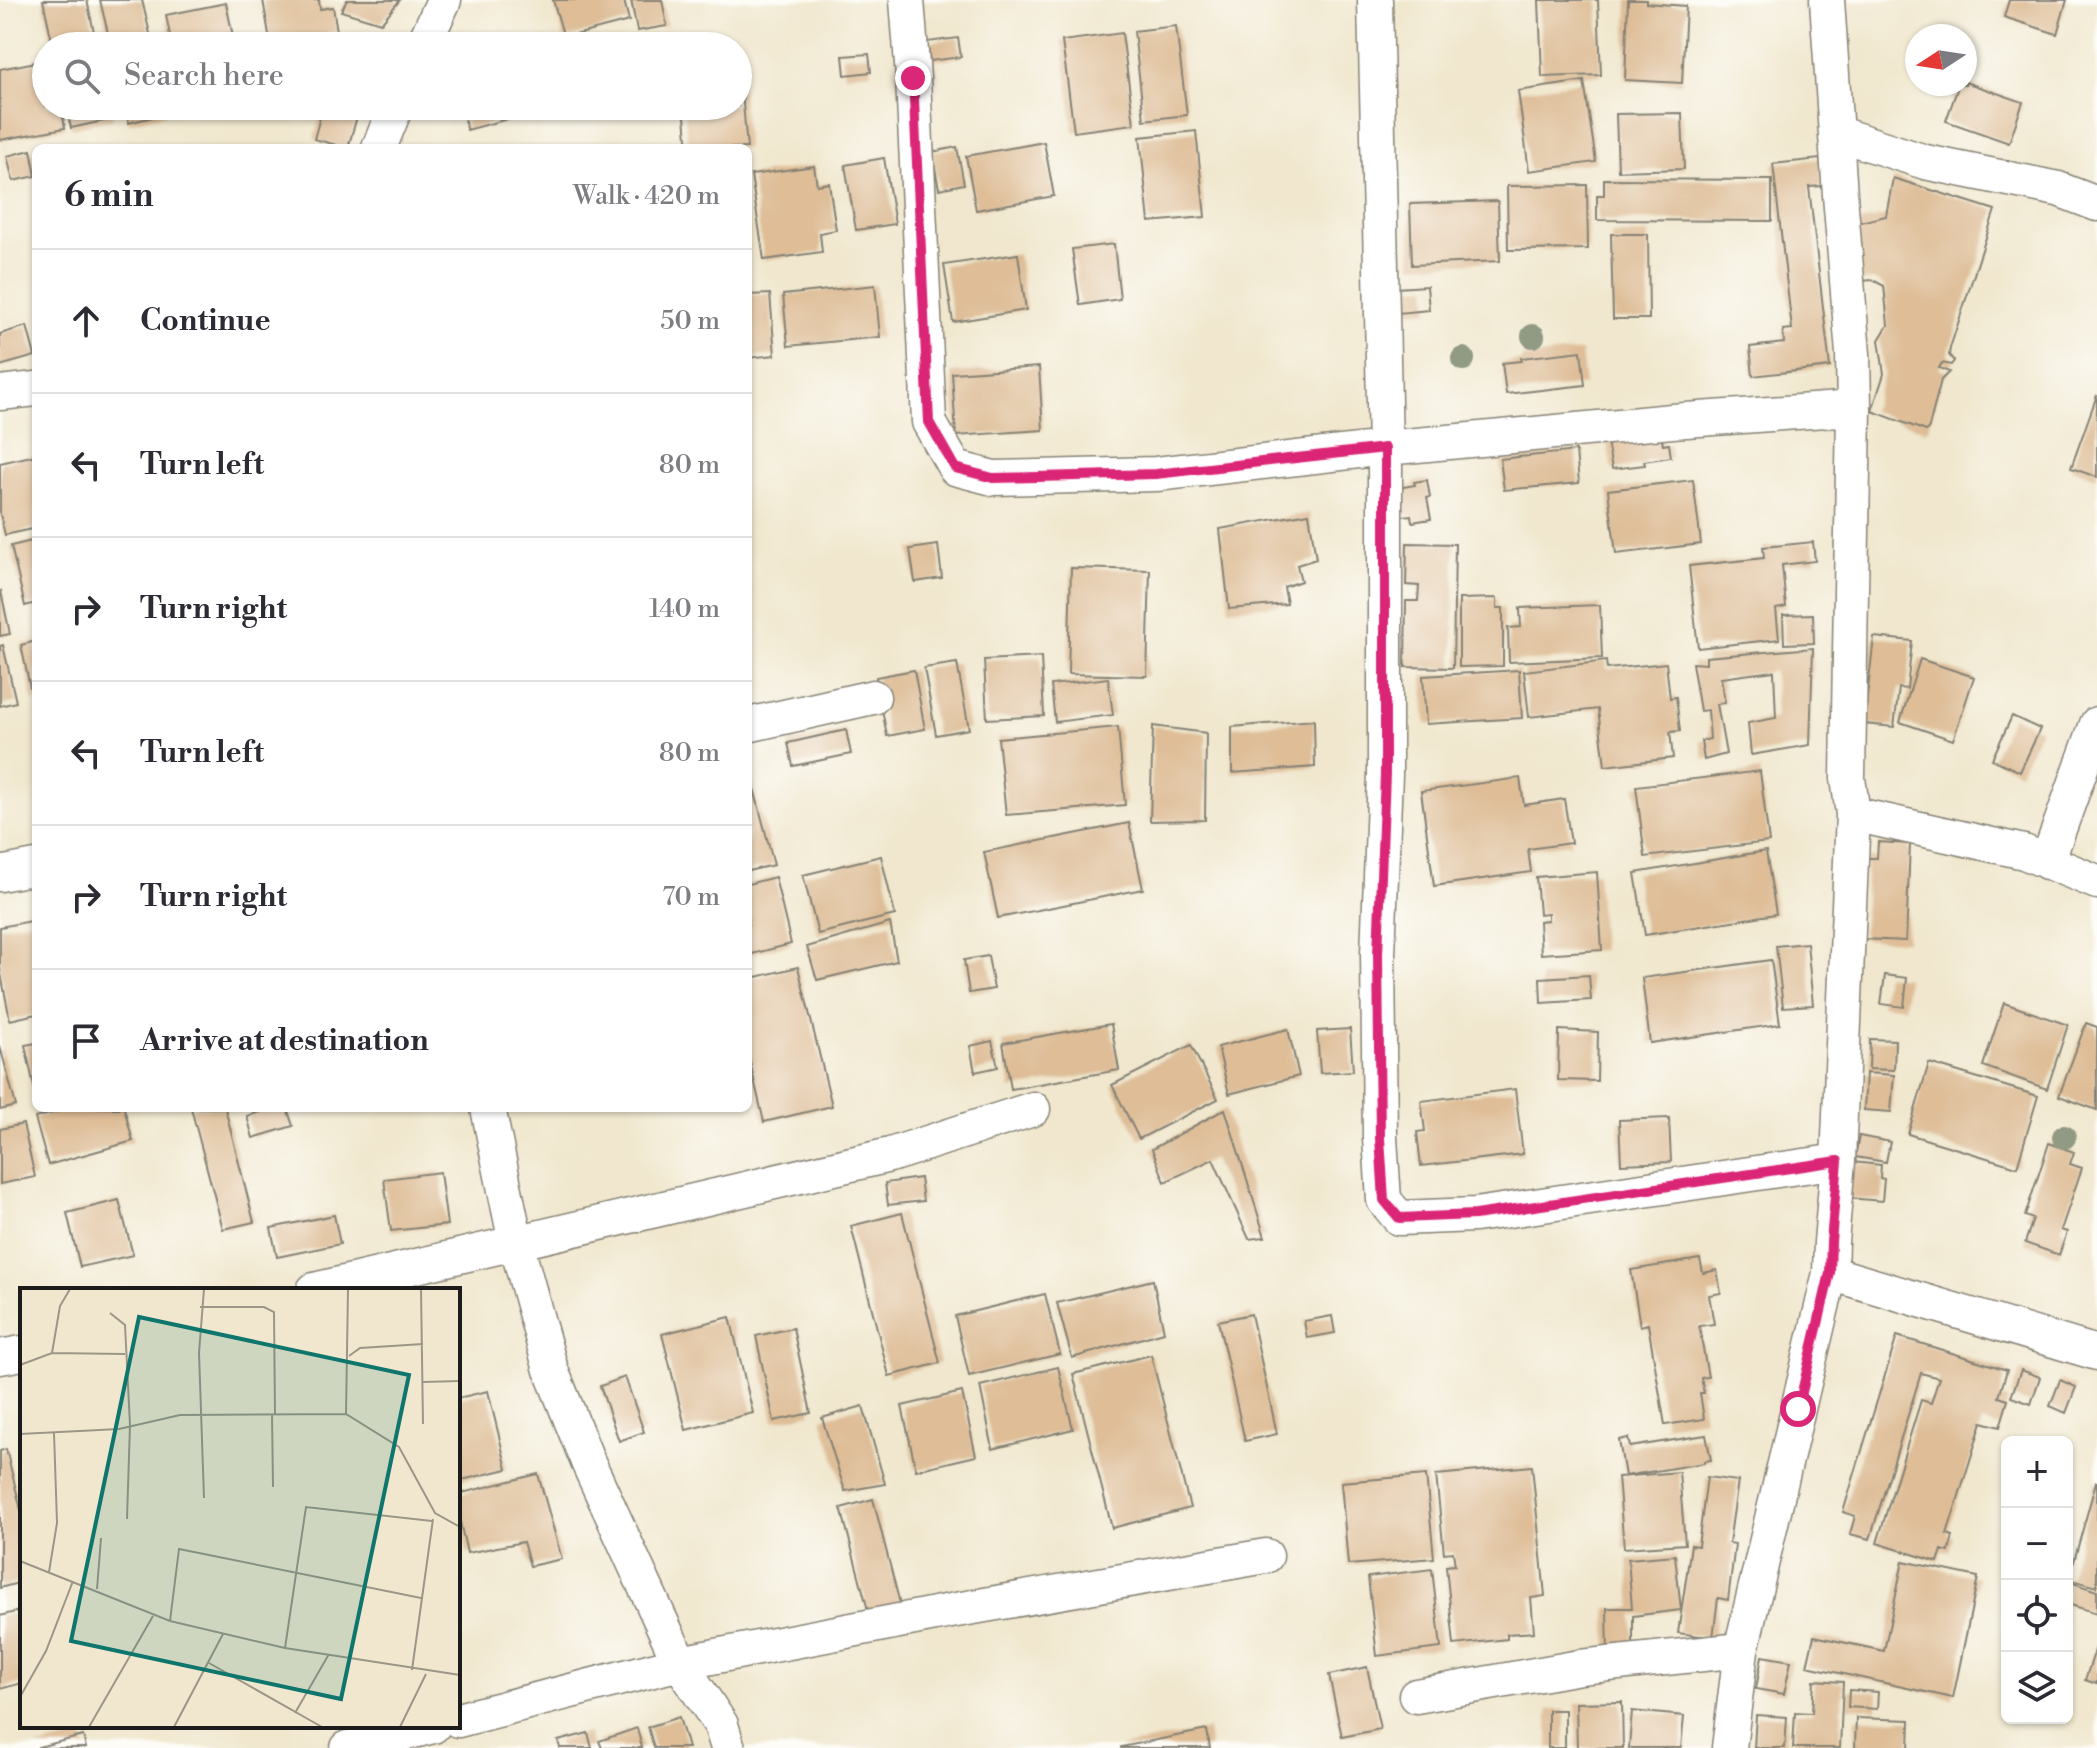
<!DOCTYPE html>
<meta charset="utf-8">
<style>
:root{--surface:#fff;--page:#f2f2f3;--text:#2b2b33;--muted:#7c7c81;--line:#e1e1e2}
body{margin:0;font-family:"Libre Bodoni",serif;background:var(--page);color:var(--text)}
.controls{position:absolute;right:24px;bottom:24px;display:grid;overflow:hidden;border-radius:12px;box-shadow:0 2px 6px #0004}
.controls button{width:72px;height:72px;display:grid;place-items:center;padding:0;border:0;border-bottom:2px solid var(--line);background:var(--surface);color:var(--text);font:40px sans-serif}
.compass{position:absolute;left:1905px;top:24px;width:72px;height:72px;border-radius:50%;background:var(--surface);box-shadow:0 2px 6px #0004;rotate:258deg}
.stop{position:absolute;width:24px;height:24px;margin:-18px;border:6px solid #db2777;border-radius:50%;background:#fff}
.stop.end{background:#db2777;border-color:#fff;box-shadow:0 2px 8px #0008}
.list{margin:0;padding:0;list-style:none}
h2{display:flex;justify-content:space-between;align-items:center;height:104px;margin:0;padding:0 32px;font-size:34px}
h2 small{font-size:26px;font-weight:400;color:var(--muted)}
.list li{display:grid;grid-template-columns:52px 1fr auto;gap:24px;align-items:center;box-sizing:border-box;height:144px;padding:0 32px;border-top:2px solid var(--line)}
.list b{display:block;font-size:30px;white-space:nowrap}
.list em{font-size:26px;font-style:normal;color:var(--muted)}
.icon{flex:none;width:44px;height:44px;fill:none;stroke:currentColor;stroke-width:2;stroke-linecap:round;stroke-linejoin:round}
.map{position:relative;flex:none;width:2097px;height:1748px;overflow:hidden}
.search{position:absolute;background:var(--surface);box-shadow:0 2px 6px #0004;left:32px;top:32px;width:720px;height:88px;display:flex;align-items:center;gap:20px;box-sizing:border-box;padding:0 28px;border-radius:44px;color:var(--muted);font-size:30px}
.panel{position:absolute;background:var(--surface);box-shadow:0 2px 6px #0004;left:32px;top:144px;width:720px;height:968px;border-radius:12px}
.map>svg:first-child{display:block}
</style>
<div class="map">
<svg width="2097" height="1748" viewBox="0 0 2097 1748">
<rect width="100%" height="100%" fill="#fdfcf7"/>
<filter id="ink" filterUnits="userSpaceOnUse"><feTurbulence type="fractalNoise" baseFrequency=".0125" numOctaves="2"/><feDisplacementMap in="SourceGraphic" scale="16" xChannelSelector="R" yChannelSelector="G"/><feConvolveMatrix kernelMatrix="1 2 1 2 8 2 1 2 1" color-interpolation-filters="sRGB"/></filter>
<filter id="wash" filterUnits="userSpaceOnUse"><feTurbulence type="fractalNoise" baseFrequency=".006" numOctaves="4" result="noise"/><feDisplacementMap in="SourceGraphic" scale="32" xChannelSelector="R" yChannelSelector="G"/><feGaussianBlur stdDeviation="1.8" result="paint"/><feColorMatrix in="noise" values="0 0 0 0 0 0 0 0 0 0 0 0 0 0 0 0 0 1.4 0 .05"/><feComposite in="paint" operator="in"/></filter>
<g filter="url(#wash)">
<rect width="100%" height="100%" fill="#f0e7ce"/>
<g id="blocks">
<path fill="#debd97" d="M43 0H87L97 46H53Z
M100 0H142L153 46H111Z
M263 0H319L320 9 333 7 337 31 325 33 327 46H271Z
M347 0H400L381 23 341 11Z
M553 0H624L629 21 564 38Z
M631 0H662L667 26 637 31Z
M1539 0H1598L1601 75 1542 77Z
M1628 0H1646V3L1686 6 1682 83 1625 80Z
M2009 0H2067L2057 34 2004 17Z
M226 3 235 46H172L166 15Z
M1176 26 1187 115 1144 120 1134 31Z
M1122 33 1134 124 1074 132 1062 41Z
M958 38 961 57 930 61 927 42Z
M869 54 871 72 845 75 843 56Z
M46 60V106H61L65 128 0 140V69Z
M738 81H741L747 148H688L684 106H738Z
M1584 81 1596 162 1529 171 1518 91Z
M1965 82 2023 102 2009 143 1946 121 1959 84H1965Z
M66 106H110L113 119 71 128Z
M125 106H167L168 113 129 123Z
M323 106H360L348 148 314 139Z
M461 106H552V107L467 130Z
M1682 113 1684 169 1618 171 1616 114Z
M1196 131 1205 217 1149 222 1140 137Z
M1044 142 1054 196 976 210 966 156Z
M957 147 964 184 939 189 932 152Z
M31 150 36 176 13 181 7 156Z
M884 158 895 224 856 230 845 165Z
M1820 159 1823 186 1809 187 1830 367 1753 376 1750 347 1784 343 1783 330 1792 329 1773 164Z
M814 166 817 185 829 183 836 230 820 233 822 252 764 260 751 175Z
M1893 178 1995 210 1950 348 1949 355 1954 361 1951 365 1942 363 1939 368 1949 372 1941 380 1929 427 1926 431 1872 411 1884 374 1879 340 1888 325 1884 286 1873 280 1861 281 1856 223 1886 216Z
M1604 179 1772 180V221L1597 220V195H1604Z
M1587 185 1588 249 1508 250 1507 186Z
M1498 201 1500 261 1412 265 1410 204Z
M1611 234H1648L1649 319H1613Z
M1114 244 1120 299 1080 305 1072 249Z
M1018 254 1026 310 953 322 944 265Z
M875 285 880 337 788 346 783 295Z
M1427 286 1429 310 1398 313 1396 288Z
M770 294 775 355 748 358V295Z
M27 326 35 356 0 366V334Z
M1581 351 1585 385 1506 394 1502 363 1522 361 1521 358Z
M1039 367 1043 430 956 436 952 373Z
M2097 395V477L2071 468Z
M1661 434 1663 445 1669 444 1671 457 1644 461 1645 465 1612 469 1607 442Z
M1576 451 1579 483 1504 490 1500 459Z
M36 455V528L5 535 0 514V463Z
M1427 480 1430 497 1427 498 1431 519 1412 522 1411 515 1402 516 1398 488 1415 485 1414 482Z
M1693 480 1701 544 1616 554 1608 490Z
M1309 513 1316 559 1297 565 1301 581 1284 587 1287 604 1229 609 1220 529Z
M36 540V603L25 606 11 546Z
M1813 542 1815 561 1782 565 1786 607 1776 609 1779 639 1698 648 1689 566 1764 558 1763 547Z
M1407 543 1455 544 1453 668 1405 667 1406 601H1418L1419 586 1406 585Z
M938 545 942 578 915 582 910 549Z
M1071 568 1150 570 1147 676 1068 674Z
M1 591 10 634 0 636V592Z
M1497 598V608H1503V666L1459 667V599Z
M1600 605 1602 658 1509 662 1508 628 1521 627 1520 608Z
M1813 614 1814 643 1784 644 1783 615Z
M1874 637 1912 641 1907 689 1899 688 1894 727 1864 724Z
M36 641V701L33 702 21 645Z
M3 645 16 702 0 706V646Z
M1813 648 1810 745 1751 755 1748 723 1776 718 1774 671 1721 678 1725 703 1717 704 1726 754 1704 760 1701 741 1710 739 1708 710 1700 711 1692 663 1706 664V657Z
M1041 657 1044 716 987 719 984 660Z
M1920 659 1974 677 1953 740 1900 722Z
M1606 661 1607 669 1666 663 1670 698 1676 697 1680 731 1670 732 1673 758 1605 766 1598 709 1529 717 1524 671Z
M957 663 969 729 936 735 924 668Z
M914 670 925 729 887 736 876 677Z
M1519 670 1522 718 1426 724 1423 676Z
M1108 678 1113 715 1055 722 1051 685Z
M2012 716 2040 729 2020 772 1992 759Z
M1314 720 1315 767 1232 773V727Z
M1153 726 1206 733 1205 820 1150 821Z
M1118 727 1125 805 1006 815 998 738Z
M846 730 851 754 793 766 788 743Z
M1760 771 1769 842 1645 857 1636 786Z
M1520 778 1524 805 1564 799 1571 843 1528 849 1531 872 1434 886 1421 791Z
M752 781 774 865 748 871V782Z
M1129 823 1143 889 998 918 984 852Z
M1878 842 1910 844 1906 941 1863 939 1867 858H1877Z
M1766 851 1776 914 1645 935 1635 873Z
M881 856 895 915 818 934 803 875Z
M1597 872 1602 950 1541 954 1539 921 1548 920V913L1539 914 1536 877Z
M775 877 791 944 748 955V884Z
M36 920V1014L10 1020 0 969V927Z
M890 923 897 961 817 980 807 947Z
M1807 943 1813 1005 1783 1007 1776 946Z
M988 956 994 989 969 993 964 960Z
M1771 960 1780 1024 1650 1043 1642 978Z
M798 967 832 1106 764 1122 748 1054V979Z
M1589 975 1591 1000 1541 1003 1540 978Z
M1885 975 1907 978 1904 1007 1881 1004Z
M2004 1003 2068 1025 2047 1089 1983 1066Z
M2086 1023 2097 1027V1110L2059 1096Z
M1111 1024 1119 1070 1011 1089 1003 1043Z
M1288 1029 1299 1076 1229 1094 1218 1047Z
M1350 1029 1353 1071 1320 1073 1317 1031Z
M1559 1030 1598 1032 1597 1081 1558 1080Z
M1870 1039 1895 1040 1894 1070 1869 1069Z
M992 1041 998 1067 975 1072 970 1046Z
M36 1043V1091H35L25 1045Z
M1191 1045 1218 1099 1139 1139 1112 1085Z
M0 1046 16 1106 0 1110Z
M1929 1063 2038 1096 2017 1167 1908 1134Z
M1866 1073 1894 1075 1891 1112 1864 1110Z
M1515 1089 1523 1154 1421 1166 1417 1132 1425 1131 1421 1101Z
M70 1108H124L133 1141 48 1165 35 1118Z
M191 1108H225L254 1222 223 1229Z
M274 1108H287L293 1126 253 1138 247 1116Z
M1225 1109 1265 1237 1249 1239 1213 1159 1165 1182 1152 1149Z
M1669 1118 1671 1162 1621 1164 1619 1120Z
M23 1124 35 1177 0 1184V1129Z
M1859 1136 1890 1142 1886 1162 1855 1157Z
M2049 1143 2074 1152 2070 1164 2082 1168 2061 1230 2067 1232 2059 1255 2025 1243 2033 1219 2025 1216Z
M1852 1162 1881 1165 1880 1178 1884 1179 1882 1201 1848 1198Z
M440 1172 447 1225 391 1231 384 1179Z
M920 1178 923 1201 888 1205 885 1183Z
M119 1200 133 1255 80 1267 67 1213Z
M902 1213 940 1363 889 1376 851 1226Z
M334 1215 340 1244 277 1257 271 1228Z
M1700 1259 1703 1273 1717 1270 1721 1293 1709 1295 1714 1324 1699 1326 1708 1377 1701 1378 1704 1393H1700L1704 1419 1665 1425 1648 1324 1640 1326 1631 1270Z
M1153 1280 1164 1332 1072 1358 1057 1303Z
M1045 1294 1060 1354 969 1376 955 1316Z
M1251 1314 1277 1434 1245 1441 1218 1321Z
M1332 1316 1335 1333 1307 1338 1304 1321Z
M730 1317 753 1413 686 1430 662 1334Z
M793 1328 811 1413 774 1421 756 1336Z
M1897 1336 2007 1370 1999 1397 2008 1400 2000 1427 1982 1422 1947 1534 1953 1536 1949 1552 1942 1550 1938 1562 1877 1543 1921 1400 1931 1403 1939 1378 1921 1373 1870 1539 1850 1534 1855 1516 1843 1512Z
M1151 1355 1190 1508 1112 1528 1073 1374Z
M1058 1367 1073 1429 993 1449 980 1386Z
M2021 1370 2040 1377 2031 1404 2011 1397Z
M625 1377 644 1432 619 1441 600 1386Z
M2060 1380 2076 1387 2066 1413 2050 1406Z
M488 1391 507 1469 458 1481V1398Z
M962 1392 976 1456 916 1470 902 1406Z
M863 1406 885 1484 845 1491 822 1418Z
M1706 1435 1711 1460 1704 1461V1463L1625 1476 1619 1440 1628 1438 1630 1447Z
M6 1449 22 1514V1582L0 1588V1451Z
M1532 1466 1545 1596 1531 1598 1534 1632 1507 1634V1639L1454 1645 1446 1566 1455 1565 1453 1552 1444 1553 1436 1475Z
M1679 1472 1685 1544 1624 1548 1618 1477Z
M538 1474 562 1559 530 1566 523 1542 467 1553 458 1513V1494Z
M1426 1475 1434 1558 1348 1565 1341 1482Z
M1707 1477 1738 1481 1729 1543 1735 1544 1728 1600 1718 1598 1713 1638 1678 1633 1691 1545 1698 1546Z
M2096 1482H2097V1587L2069 1579Z
M873 1499 900 1604 869 1614 841 1508Z
M1675 1555 1681 1610 1633 1616V1655L1608 1656 1607 1608H1632L1628 1559Z
M1903 1561 1978 1577 1953 1698 1807 1666 1814 1636 1884 1651Z
M1432 1569 1441 1648 1377 1656 1368 1577Z
M2067 1581 2097 1591V1613L2067 1604Z
M22 1610V1683L0 1689V1616Z
M2097 1644V1684L2085 1680Z
M1762 1656 1791 1661 1784 1694 1756 1689Z
M1367 1667 1380 1729 1342 1737 1329 1675Z
M1814 1680 1843 1682 1840 1748H1793L1795 1712 1812 1713Z
M1849 1690 1878 1692 1877 1709 1848 1707Z
M1622 1702 1623 1748H1577L1576 1703Z
M1548 1710H1565V1748H1548Z
M1632 1711 1684 1716 1681 1748H1629Z
M1756 1715 1787 1717 1785 1748H1754Z
M679 1717 688 1748H654L648 1727Z
M1856 1718 1910 1720 1909 1748H1855Z
M637 1728 642 1748H602L599 1741Z
M1207 1730 1210 1748H1121V1747Z
M588 1733 592 1748H560L558 1741Z
M83 1736 86 1748H38V1747Z"/>
</g>
</g>
<g filter="url(#ink)">
<use href="#blocks" fill-opacity="0" stroke="#868275" stroke-width="2"/>
<g fill="none" stroke-linecap="round" stroke-linejoin="round">
<defs>
<path id="street" d="M907 0 913 78 929 422 955 468 993 478 1156 474 1385 448 1672 421 1854 408
M1375 0 1385 448V774L1378 954 1380 1138 1384 1200 1399 1218 1475 1215 1838 1161
M423 46 444 0
M1836 133 1925 162 2058 189 2097 204
M379 148 396 106
M0 393 36 389
M748 725 873 697
M1853 814 2024 852 2097 882
M2047 862 2097 724
M0 874 36 867
M488 1108 516 1243 551 1370 588 1462 659 1617 680 1663 721 1725 728 1748
M1830 1273 2097 1353
M314 1290 890 1155 1033 1109
M0 1357 22 1353
M1416 1696 1580 1667 1741 1650
M458 1720 680 1663 956 1610 1266 1556
M348 1748 433 1726
M1729 1748 1741 1650 1830 1273 1831 1242 1838 1161 1853 814 1848 778 1854 408 1853 354 1840 195 1827 0"/>
</defs>
<use href="#street" stroke="#868275" stroke-width="37"/>
<use href="#street" stroke="#fff" stroke-width="34"/>
</g>
<g fill="#919b83">
<circle cx="1533" cy="336" r="12"/>
<circle cx="1463" cy="359" r="12"/>
<circle cx="2064" cy="1137" r="12"/>
</g>
</g>
<g fill="none" stroke-linecap="round" stroke-linejoin="round" filter="url(#ink)">
<path stroke="#db2777" stroke-width="10" d="M913 78 929 422 955 468 993 478 1156 474 1385 448V774L1378 954 1380 1138 1384 1200 1399 1218 1475 1215 1838 1161 1831 1242 1830 1273 1798 1409"/>
</g>
<g transform="translate(20 1288)">
<rect width="440" height="440" fill="#f0e7ce"/>
<path fill="none" stroke="#9b9687" stroke-width="2" d="M401 1 403 136M180 19H244L254 24 255 126M90 25 105 37 110 137 107 231M32 65 40 18 50 1M329 68 340 60 403 56M0 77 32 65 105 66M403 94 440 93M252 126 253 199M326 126 328 1M0 146 99 141 160 127 326 126 379 159 415 225 440 239M184 210 179 65 184 1M0 273 150 333 265 360 440 387M29 284 37 235 34 145M77 301 81 250M150 333 159 261 401 310M265 360 286 219 412 233M189 375 302 439M392 382 413 231M0 409 26 363 53 293M275 425 309 366M69 439 133 328M154 439 203 346M380 439 406 386"/>
<path fill="#0f766e" fill-opacity="0.15" stroke="#0f766e" stroke-width="4" d="M119 29 389 87 321 411 51 353Z"/>
<rect width="440" height="440" fill="none" stroke="#1c1c1c" stroke-width="4"/>
</g>
</svg>
<div class="controls">
<button>+</button>
<button>−</button>
<button><svg class="icon" aria-label="locate" viewBox="0 0 24 24"><circle cx="12" cy="12" r="6"/><path d="M12 2v4M12 18v4M2 12h4M18 12h4"/></svg></button>
<button><svg class="icon" aria-label="layers" viewBox="0 0 24 24"><path d="M12 4l9 5-9 5-9-5zM3 14l9 5 9-5"/></svg></button>
</div>
<svg class="compass" viewBox="-18 -18 36 36"><path d="M0-13l5 13h-10z" fill="#e53935"/><path d="M0 13l5-13h-10z" fill="#7c7c81"/></svg>
<div class="stop" style="left:1798px;top:1409px"></div>
<div class="stop end" style="left:913px;top:78px"></div>
<div class="search"><svg class="icon" aria-label="search" viewBox="0 0 24 24"><circle cx="10" cy="10" r="6"/><path d="M15 15l6 6"/></svg>Search here</div>
<section class="panel">
<h2>6 min<small>Walk · 420 m</small></h2>
<ul class="list">
<li><svg class="icon" aria-label="ahead" viewBox="0 0 24 24"><path d="M12 20V5M6 11l6-6 6 6"/></svg><div><b>Continue</b></div><em>50 m</em></li>
<li><svg class="icon" aria-label="left" viewBox="0 0 24 24"><path d="M17 20v-9H6M10 6l-5 5 5 5"/></svg><div><b>Turn left</b></div><em>80 m</em></li>
<li><svg class="icon" aria-label="right" viewBox="0 0 24 24"><path d="M7 20v-9h11M14 6l5 5-5 5"/></svg><div><b>Turn right</b></div><em>140 m</em></li>
<li><svg class="icon" aria-label="left" viewBox="0 0 24 24"><path d="M17 20v-9H6M10 6l-5 5 5 5"/></svg><div><b>Turn left</b></div><em>80 m</em></li>
<li><svg class="icon" aria-label="right" viewBox="0 0 24 24"><path d="M7 20v-9h11M14 6l5 5-5 5"/></svg><div><b>Turn right</b></div><em>70 m</em></li>
<li><svg class="icon" aria-label="arrive" viewBox="0 0 24 24"><path d="M6 21V4h12l-3 4 3 4H6"/></svg><div><b>Arrive at destination</b></div></li>
</ul>
</section>
</div>
